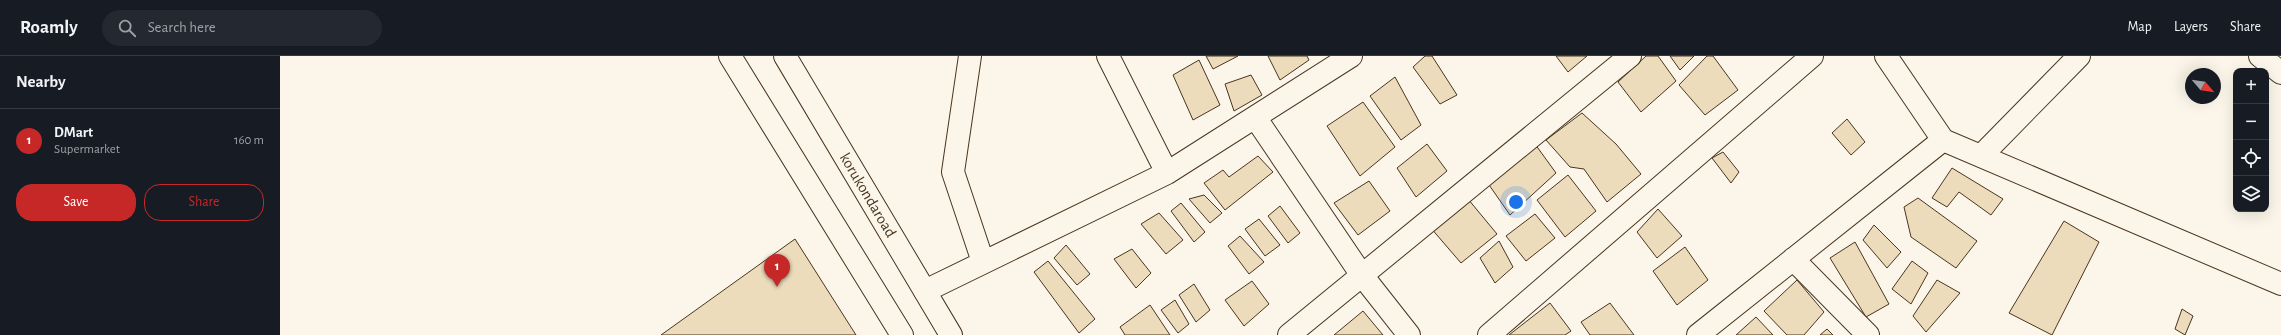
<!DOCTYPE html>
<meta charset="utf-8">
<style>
:root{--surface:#171b24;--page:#242831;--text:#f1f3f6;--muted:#9ea1a6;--line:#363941;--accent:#c62828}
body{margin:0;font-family:"Alegreya Sans",sans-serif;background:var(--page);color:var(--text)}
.controls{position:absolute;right:12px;top:12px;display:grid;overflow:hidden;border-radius:8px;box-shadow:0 4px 16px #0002}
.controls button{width:36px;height:36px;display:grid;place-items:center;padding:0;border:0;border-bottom:1px solid var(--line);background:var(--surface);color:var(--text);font:20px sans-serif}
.compass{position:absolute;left:1905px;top:12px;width:36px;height:36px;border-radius:50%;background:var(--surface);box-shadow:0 4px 16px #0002;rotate:119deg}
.you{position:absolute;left:1236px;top:146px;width:14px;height:14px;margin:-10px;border:3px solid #fff;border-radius:50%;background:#1a73e8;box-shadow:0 0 0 6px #1a73e833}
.badge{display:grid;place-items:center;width:26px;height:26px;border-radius:50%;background:var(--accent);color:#fff;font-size:13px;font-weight:700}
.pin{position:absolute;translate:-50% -33px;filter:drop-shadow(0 1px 2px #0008)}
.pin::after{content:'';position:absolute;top:21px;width:14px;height:12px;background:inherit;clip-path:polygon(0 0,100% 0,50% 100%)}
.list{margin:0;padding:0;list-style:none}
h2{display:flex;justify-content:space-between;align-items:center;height:52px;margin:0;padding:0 16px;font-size:17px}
h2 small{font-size:13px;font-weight:400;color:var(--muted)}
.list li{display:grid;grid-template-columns:26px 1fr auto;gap:12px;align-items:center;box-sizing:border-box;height:64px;padding:0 16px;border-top:1px solid var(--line)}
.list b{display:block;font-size:15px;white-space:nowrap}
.list p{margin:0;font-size:13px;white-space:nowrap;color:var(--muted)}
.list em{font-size:13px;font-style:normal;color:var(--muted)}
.actions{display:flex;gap:8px;padding:12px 16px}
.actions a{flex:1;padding:9px 0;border:1px solid var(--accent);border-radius:16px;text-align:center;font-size:14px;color:var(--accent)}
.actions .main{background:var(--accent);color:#fff}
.icon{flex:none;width:22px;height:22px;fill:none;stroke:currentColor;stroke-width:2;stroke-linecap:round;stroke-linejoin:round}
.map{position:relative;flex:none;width:2001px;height:279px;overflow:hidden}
header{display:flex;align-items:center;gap:24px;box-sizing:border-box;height:56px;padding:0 20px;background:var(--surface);border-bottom:1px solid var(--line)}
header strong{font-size:19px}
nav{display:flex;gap:22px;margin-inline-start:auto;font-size:14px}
.search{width:280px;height:36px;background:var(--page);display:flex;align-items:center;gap:10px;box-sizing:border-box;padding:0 14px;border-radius:22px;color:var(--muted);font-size:15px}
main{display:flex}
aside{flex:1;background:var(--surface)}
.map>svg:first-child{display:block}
</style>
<header>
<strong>Roamly</strong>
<div class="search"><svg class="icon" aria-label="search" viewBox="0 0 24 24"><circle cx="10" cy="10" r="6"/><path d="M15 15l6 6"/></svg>Search here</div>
<nav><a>Map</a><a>Layers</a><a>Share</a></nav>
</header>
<main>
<aside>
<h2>Nearby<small></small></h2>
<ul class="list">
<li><span class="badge">1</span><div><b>DMart</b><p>Supermarket</p></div><em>160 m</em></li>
</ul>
<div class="actions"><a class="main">Save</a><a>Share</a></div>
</aside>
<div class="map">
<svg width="2001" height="279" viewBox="0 0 2001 279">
<rect width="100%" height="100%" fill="#fbf6e9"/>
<path fill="#ecdcbc" stroke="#4a3520" d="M926 0H958L933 13Z
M988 0H1027L1029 4 1000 24Z
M1145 0H1152L1177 39 1160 48 1133 11Z
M1276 0H1307L1288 16Z
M1366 0H1378L1396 25 1361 56 1338 26Z
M1390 0H1414L1400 14Z
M1427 0H1433L1458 34 1425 59 1399 29Z
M919 4 940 49 913 64 893 19Z
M971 19 982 39 954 55 945 28Z
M1115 21 1141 69 1121 84 1090 40Z
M1083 46 1115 91 1080 120 1047 70Z
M1302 57 1336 88 1361 118 1327 146 1304 113 1290 111 1266 84Z
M1567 63 1585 86 1571 99 1552 77Z
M1147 88 1167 115 1136 141 1117 112Z
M1255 88 1276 117 1230 159 1207 126Z
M1443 96 1459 116 1451 127 1432 102Z
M978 100 993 116 945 154 924 127 943 114 949 121Z
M1672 112 1723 143 1711 159 1679 136 1667 151 1652 142Z
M1288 119 1316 155 1285 181 1257 144Z
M1089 125 1110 155 1078 179 1054 147Z
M924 139 942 157 930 167 909 143Z
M1638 142 1697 185 1676 212 1631 181 1624 151Z
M1188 143 1217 178 1181 207 1150 171Z
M901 147 925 176 914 186 891 155Z
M1000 150 1020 177 1008 187 988 160Z
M1378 153 1402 180 1377 202 1357 176Z
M879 157 903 184 886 198 861 168Z
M1255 158 1275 182 1246 205 1226 180Z
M979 163 1000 189 985 200 965 173Z
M1784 165 1819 186 1772 279 1729 257Z
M1594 169 1621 196 1607 212 1583 184Z
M960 180 984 206 969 218 948 190Z
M515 183 576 279H381Z
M1219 185 1233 211 1215 227 1200 202Z
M1575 186 1609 248 1586 261 1550 202Z
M786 189 810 218 797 229 774 202Z
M1405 191 1428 224 1397 249 1373 215Z
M852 193 871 217 856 232 834 203Z
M768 205 815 263 799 277 754 216Z
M1632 205 1648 217 1631 248 1612 233Z
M1517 224 1544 256 1524 279H1507L1484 255Z
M1657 224 1680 237 1646 276 1633 260Z
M972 225 989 248 964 270 945 244Z
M914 228 930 254 916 266 899 239Z
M895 244 909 268 898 277 881 254Z
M1270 247 1291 275 1285 279H1229Z
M1330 247 1354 279H1310L1301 266Z
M870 249 890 279H845L840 271Z
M1902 253 1913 260 1905 279 1895 273Z
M1083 255 1103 279H1054Z
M1476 261 1493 279H1456Z
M1547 273 1553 279H1540Z"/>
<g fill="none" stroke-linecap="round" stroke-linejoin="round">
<defs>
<path id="street" d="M690 0 673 116 703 206
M828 0 887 117
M1606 0 1663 84 2001 228
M1980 0 2001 17
M975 61 1081 218 1129 279
M1701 100 1799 0
M1513 203 1588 279
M645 235 887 117 1071 0
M1009 279 1350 0
M1209 279 1532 0
M1418 279 1663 84"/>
<g id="primary">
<path d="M450 0 622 279"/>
<path id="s1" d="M505 0 671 279"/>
</g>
</defs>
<use href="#street" stroke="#4a3520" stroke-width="24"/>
<use href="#primary" stroke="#4a3520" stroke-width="24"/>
<use href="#street" stroke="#fbf6e9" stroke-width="22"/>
<use href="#primary" stroke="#fbf6e9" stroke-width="22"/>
</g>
<g text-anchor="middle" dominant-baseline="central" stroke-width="3" stroke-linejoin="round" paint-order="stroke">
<g font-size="16" fill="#4a3520" stroke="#fbf6e9">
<text stroke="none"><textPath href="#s1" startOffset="162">korukondaroad</textPath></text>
</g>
</g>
</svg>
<div class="controls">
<button>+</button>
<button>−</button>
<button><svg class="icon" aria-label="locate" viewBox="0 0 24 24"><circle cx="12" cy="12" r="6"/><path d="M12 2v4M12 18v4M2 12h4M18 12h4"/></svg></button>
<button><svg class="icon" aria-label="layers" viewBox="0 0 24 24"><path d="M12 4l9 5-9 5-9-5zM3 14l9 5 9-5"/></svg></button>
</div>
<svg class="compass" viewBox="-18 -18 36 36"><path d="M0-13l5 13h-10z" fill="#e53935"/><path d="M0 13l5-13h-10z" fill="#9ea1a6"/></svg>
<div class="you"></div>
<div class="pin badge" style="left:497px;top:231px">1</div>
</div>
</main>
